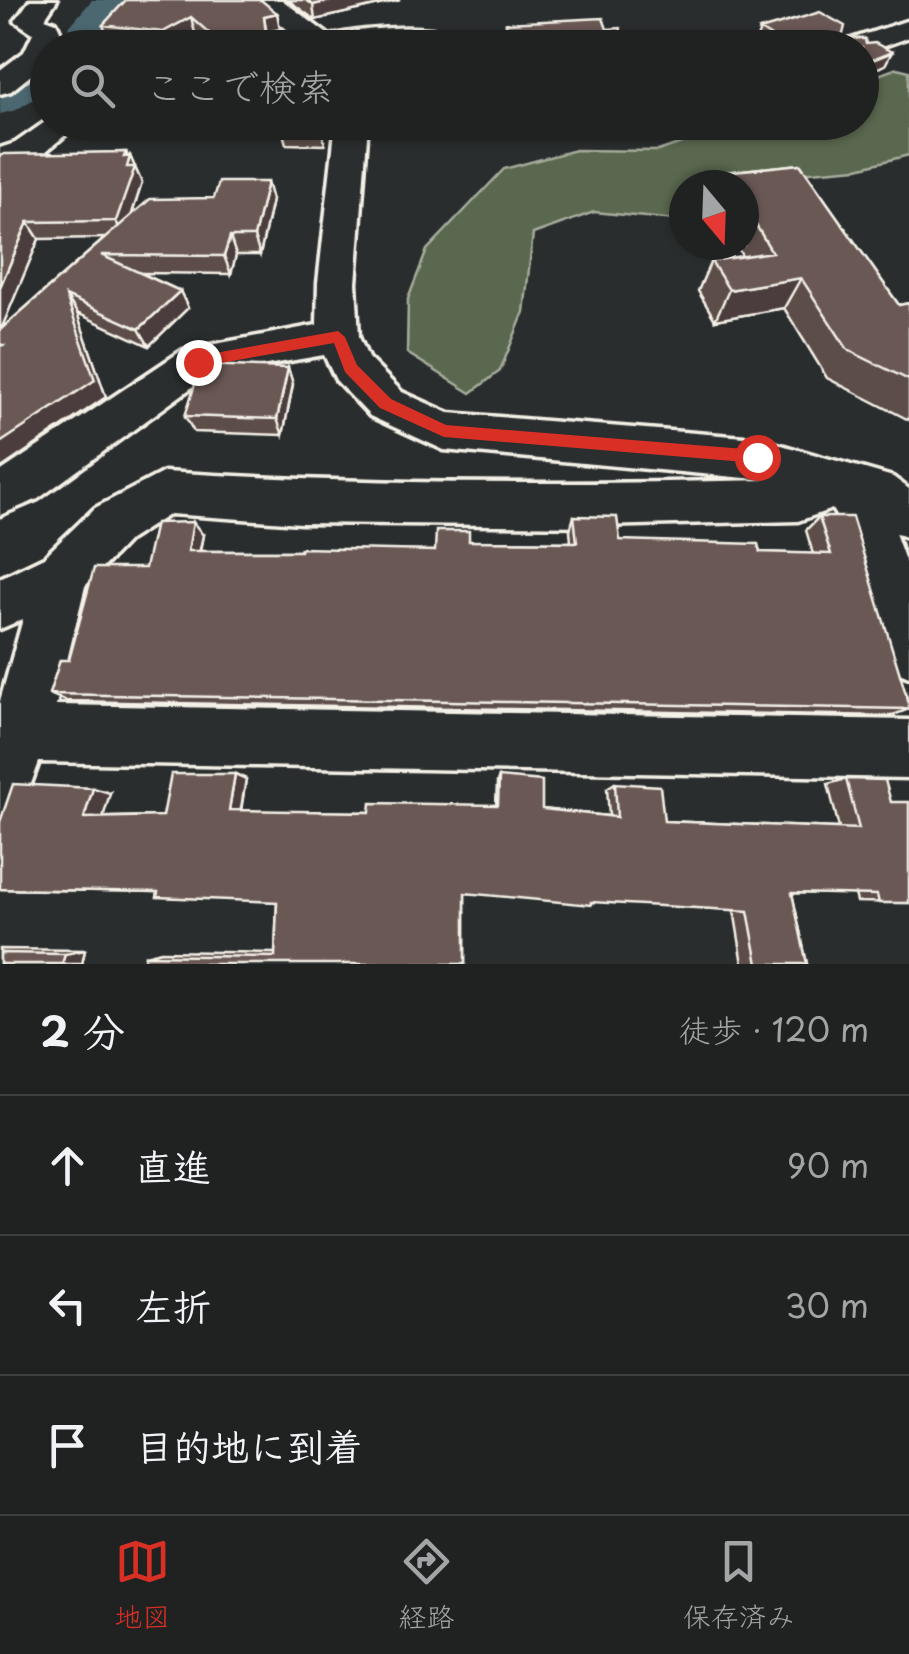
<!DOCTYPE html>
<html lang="ja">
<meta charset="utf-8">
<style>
:root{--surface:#202222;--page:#2d2f2f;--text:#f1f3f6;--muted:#a2a4a5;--line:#3d3f40;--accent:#d93025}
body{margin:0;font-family:"Playpen Sans","Klee One",sans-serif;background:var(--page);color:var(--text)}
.compass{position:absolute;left:669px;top:170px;width:90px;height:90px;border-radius:50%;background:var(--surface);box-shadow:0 2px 8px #0004;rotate:161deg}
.stop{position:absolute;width:30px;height:30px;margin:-22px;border:8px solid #d93025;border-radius:50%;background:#fff}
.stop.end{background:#d93025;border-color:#fff;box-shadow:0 2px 10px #0008}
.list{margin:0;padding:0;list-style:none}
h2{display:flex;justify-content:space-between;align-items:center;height:130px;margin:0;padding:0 40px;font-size:42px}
h2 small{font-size:32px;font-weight:400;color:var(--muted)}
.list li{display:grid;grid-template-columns:65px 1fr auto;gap:30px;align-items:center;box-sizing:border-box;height:140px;padding:0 40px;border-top:2px solid var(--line)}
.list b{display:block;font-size:38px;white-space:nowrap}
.list em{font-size:32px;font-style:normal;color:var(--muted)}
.icon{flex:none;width:55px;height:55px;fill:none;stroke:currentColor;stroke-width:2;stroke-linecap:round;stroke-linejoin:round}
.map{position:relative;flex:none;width:909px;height:964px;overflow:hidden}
.search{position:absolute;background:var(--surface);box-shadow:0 2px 8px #0004;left:30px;right:30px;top:30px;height:110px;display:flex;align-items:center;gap:25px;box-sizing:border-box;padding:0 35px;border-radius:55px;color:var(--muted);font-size:38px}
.sheet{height:550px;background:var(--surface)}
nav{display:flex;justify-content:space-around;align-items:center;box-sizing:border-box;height:140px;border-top:2px solid var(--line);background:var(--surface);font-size:28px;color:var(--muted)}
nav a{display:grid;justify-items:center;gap:5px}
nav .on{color:var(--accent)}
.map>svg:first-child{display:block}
</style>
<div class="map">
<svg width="909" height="964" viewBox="0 0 909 964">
<rect width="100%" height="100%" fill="#2a2d2e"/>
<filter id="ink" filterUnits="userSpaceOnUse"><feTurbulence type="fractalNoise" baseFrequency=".01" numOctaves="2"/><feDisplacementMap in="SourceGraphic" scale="20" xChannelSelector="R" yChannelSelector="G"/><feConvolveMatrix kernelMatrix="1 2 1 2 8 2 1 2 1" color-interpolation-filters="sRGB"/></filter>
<g filter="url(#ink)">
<path fill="#5a6850" stroke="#a7ac9c" stroke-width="2.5" d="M897 68 909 71V155L858 168 750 177 735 185H684V215L675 220 594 212 533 234 524 312 500 371 471 393 407 353 408 299 427 250 504 169 575 150 658 151 740 123 862 122V81Z"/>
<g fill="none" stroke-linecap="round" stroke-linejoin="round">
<path fill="#4c6771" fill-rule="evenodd" d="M92 0H133L95 48H51Z
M48 58V90L16 110 0 114V81L32 62Z"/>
<defs>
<path id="minor" d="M30 0H57L45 18 56 22 61 33 55 48H48L46 63 11 91 0 94V70L24 52 33 33 15 21Z
M252 0H282L330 36C364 28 454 18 479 48H304L306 45Z
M909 20V37L862 54V48H838L842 42Z
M48 120 81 122 39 157 0 170V148L15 143Z
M336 122H368L356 283 359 337 368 358 402 392 449 413 757 438 893 477 909 489V538L895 533 909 572V677L890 669 845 531 832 509 798 521 598 526 301 523 170 514 129 540 85 586 56 705 909 720V778L39 762 21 811 0 820V701L23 619 0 629V578L44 557 95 508 164 472C365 485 566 485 767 480L444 450 370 416 336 380 324 355 209 375 38 499 0 515V472L183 350 317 325 318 283Z"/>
</defs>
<use href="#minor" stroke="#f4f1e8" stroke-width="7"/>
<use href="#minor" fill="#2a2d2e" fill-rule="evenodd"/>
</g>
<path fill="#5c4d49" stroke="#f4f1e8" stroke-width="2.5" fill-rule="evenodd" d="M126 0 277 13 280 29 267 32 268 35 298 48H212L195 33 168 47 109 41 103 25Z
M288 0H400L315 20Z
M506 23 607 29 628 48H506L505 41Z
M760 30 842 38 866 44 885 65 862 75V48H762L755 43Z
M280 122 322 129 325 145 286 144Z
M547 122H639L584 134 580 128 554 133Z
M126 152 128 157 130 156 142 183 132 214 272 200 260 255H236L231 274 141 273 180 291 188 308 149 346 77 313 106 397 0 469V156ZM105 238 1 329 39 239Z
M800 164 899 305 909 303V420L827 378 784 308 715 320 698 291 711 261 742 256 736 245H744V185H719L724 172Z
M288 368 293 384 283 435 194 432 185 416Z
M574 516 620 540 760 552 813 554 806 530 819 517 909 709 891 716 66 701 49 694 69 660 145 568 203 535 200 551H435L469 541 571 542 570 530Z
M235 774 246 779 241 811 370 812 496 805 497 782 499 777 542 809 609 816 607 788 615 783 664 821 839 828 828 784 846 779 909 903 857 902 855 894 792 893 807 964H743L734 910 465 893V964L145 955 161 951 275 953 277 902 158 892 0 889 110 793 103 817 163 816Z
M0 949 85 950 82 964H0Z"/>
<path fill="#4b3e3c" stroke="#f4f1e8" stroke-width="2.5" d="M334 0H400L315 20 313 5Z
M277 13 280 29 267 32 269 48 264 16Z
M191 17 195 33 168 47 163 32Z
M892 52 885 65 862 75V64Z
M556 122H581L580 128 554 133Z
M586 122H639L584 134Z
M126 152 129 160 130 156 142 183 124 238 116 221Z
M267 182 272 200 260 255 254 237Z
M28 222 39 239 0 332V287Z
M230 237 236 255 231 274 224 256Z
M801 278 784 308 715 320 729 290Z
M180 291 188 308 149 346 139 329Z
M66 296 77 313 106 397 0 469V443Z
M288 368 293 384 283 435 277 419Z
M193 522 203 535 197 563 188 551Z
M235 774 246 779 240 814 229 810Z
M93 788 110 793 102 821 84 818Z
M85 950 82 964H62L65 954Z"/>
<path fill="#6b5955" stroke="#f4f1e8" stroke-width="2.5" d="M126 0H261L277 13 264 16 266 35 294 34 298 48H226L191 17 163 32 103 25Z
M306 0H334L313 5Z
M820 12 845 26 842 38 865 39 866 44 875 43 892 52 862 64V48H789L760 30Z
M603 18 607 29 620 28 628 48H511L506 23Z
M469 43 483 48H463Z
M281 122H320L322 129H283Z
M126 152 124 157 130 156 127 167H135L116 221 28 222 0 287V156L4 154Z
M800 164 899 305 909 303V380L848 350 801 278 729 290 711 261 772 252 744 205V185H732L724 172Z
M219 182H267L254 237H230L224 256 101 255 180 291 139 329 66 296 95 380 0 443V346L3 345 0 344V330L150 199 214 198Z
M201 365 288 368 277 419 185 416Z
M574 516 617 517 620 540 758 544 760 552 831 554 819 517H852L909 704V709L49 694 60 660H69L94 568H145L155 523 193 522 188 551H300L301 548 435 551 436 531H469V541L577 542Z
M171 774H235L229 810 370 812 371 803 498 805 499 777 542 781V809L617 817 615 783 660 786 664 821 859 829 846 779 885 780 891 802H909V903H879L877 895 792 893 807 964H758L748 911 591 902V905L465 893V964H143L145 955 275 957 277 902 157 897 158 892 0 889V822L13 784 93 788 84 818 163 816Z
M0 953 65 954 62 964H0Z"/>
</g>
<path fill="#d93025" d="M338 331 345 337 357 365 391 399 446 425 757 450 765 457 757 463 444 437 380 408 345 372 334 343 198 367 191 362 198 356Z"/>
</svg>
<svg class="compass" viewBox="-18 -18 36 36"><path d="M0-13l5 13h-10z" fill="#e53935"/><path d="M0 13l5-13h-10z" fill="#a2a4a5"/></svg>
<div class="stop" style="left:757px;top:457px"></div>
<div class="stop end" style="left:198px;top:362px"></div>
<div class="search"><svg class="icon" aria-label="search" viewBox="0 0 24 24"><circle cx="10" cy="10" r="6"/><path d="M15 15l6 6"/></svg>ここで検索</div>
</div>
<section class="sheet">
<h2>2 分<small>徒歩 · 120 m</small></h2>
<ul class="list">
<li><svg class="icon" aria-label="ahead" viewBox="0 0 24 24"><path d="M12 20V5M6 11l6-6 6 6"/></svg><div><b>直進</b></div><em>90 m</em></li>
<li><svg class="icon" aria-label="left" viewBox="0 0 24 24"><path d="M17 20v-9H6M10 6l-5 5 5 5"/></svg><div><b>左折</b></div><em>30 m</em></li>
<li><svg class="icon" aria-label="arrive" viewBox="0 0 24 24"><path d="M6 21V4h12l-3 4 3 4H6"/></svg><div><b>目的地に到着</b></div></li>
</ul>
</section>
<nav>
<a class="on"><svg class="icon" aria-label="map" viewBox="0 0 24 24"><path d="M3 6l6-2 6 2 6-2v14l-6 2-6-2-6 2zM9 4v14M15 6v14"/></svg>地図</a>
<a><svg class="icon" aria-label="directions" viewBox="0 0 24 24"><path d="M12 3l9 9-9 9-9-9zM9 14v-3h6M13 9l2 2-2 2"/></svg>経路</a>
<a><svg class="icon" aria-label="saved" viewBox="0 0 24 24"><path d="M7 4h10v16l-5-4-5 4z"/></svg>保存済み</a>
</nav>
